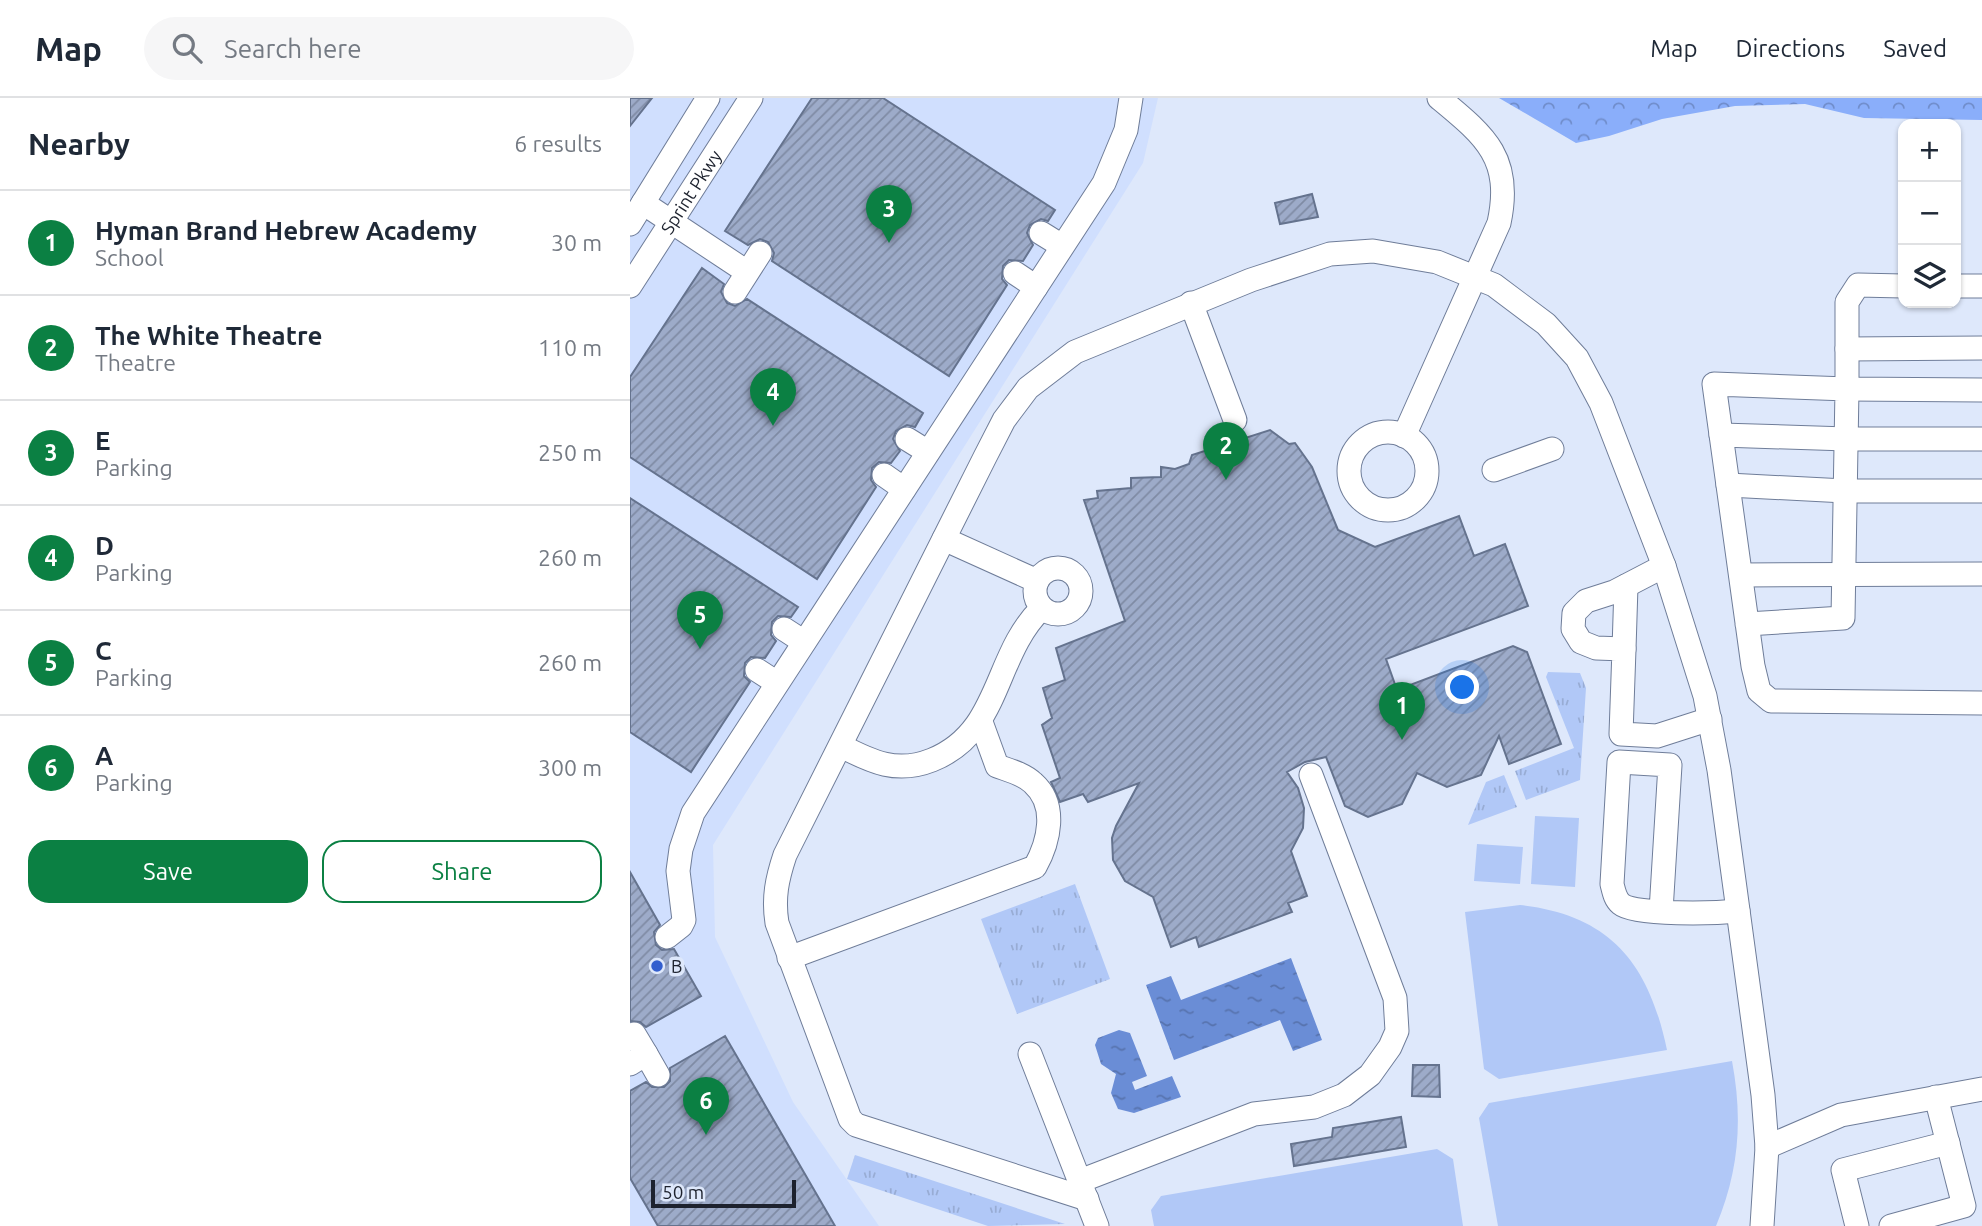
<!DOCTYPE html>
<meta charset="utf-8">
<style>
:root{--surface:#fff;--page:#f6f6f7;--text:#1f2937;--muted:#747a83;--line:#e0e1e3;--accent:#0b8043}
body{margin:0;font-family:Ubuntu,sans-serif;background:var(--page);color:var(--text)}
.controls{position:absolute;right:21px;top:21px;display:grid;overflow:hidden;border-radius:14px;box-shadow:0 2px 5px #0004}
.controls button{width:63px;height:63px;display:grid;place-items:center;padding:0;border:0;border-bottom:2px solid var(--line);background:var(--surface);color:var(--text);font:35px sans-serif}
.scale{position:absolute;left:21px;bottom:18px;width:145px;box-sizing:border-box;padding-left:7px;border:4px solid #1d222e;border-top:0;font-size:19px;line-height:24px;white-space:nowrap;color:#1d222e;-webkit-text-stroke:5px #dee8fb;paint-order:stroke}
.you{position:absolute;left:833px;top:590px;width:24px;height:24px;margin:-18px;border:5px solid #fff;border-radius:50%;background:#1a73e8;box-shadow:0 0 0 10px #1a73e833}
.badge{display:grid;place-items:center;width:46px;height:46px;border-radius:50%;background:var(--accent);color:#fff;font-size:23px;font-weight:700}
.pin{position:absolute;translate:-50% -58px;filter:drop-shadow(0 2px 4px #0008)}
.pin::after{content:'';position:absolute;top:37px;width:24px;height:21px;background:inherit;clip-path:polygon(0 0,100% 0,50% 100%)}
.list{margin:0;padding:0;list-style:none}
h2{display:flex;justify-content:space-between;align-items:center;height:91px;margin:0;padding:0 28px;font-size:30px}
h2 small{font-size:23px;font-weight:400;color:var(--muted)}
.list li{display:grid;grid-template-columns:46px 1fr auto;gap:21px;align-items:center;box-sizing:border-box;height:105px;padding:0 28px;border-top:2px solid var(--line)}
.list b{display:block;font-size:26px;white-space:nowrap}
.list p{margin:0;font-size:23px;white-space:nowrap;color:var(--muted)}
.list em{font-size:23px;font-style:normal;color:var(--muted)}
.actions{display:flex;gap:14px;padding:21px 28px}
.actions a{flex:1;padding:16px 0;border:2px solid var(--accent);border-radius:21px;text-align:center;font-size:24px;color:var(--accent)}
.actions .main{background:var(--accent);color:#fff}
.icon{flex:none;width:38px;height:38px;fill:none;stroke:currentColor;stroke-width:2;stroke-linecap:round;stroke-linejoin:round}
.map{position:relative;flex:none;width:1352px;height:1128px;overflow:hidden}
header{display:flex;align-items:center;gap:42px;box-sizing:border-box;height:98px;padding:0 35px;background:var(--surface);border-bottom:2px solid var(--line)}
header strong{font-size:33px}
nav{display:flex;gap:38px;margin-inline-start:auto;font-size:24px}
.search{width:490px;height:63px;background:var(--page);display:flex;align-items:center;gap:18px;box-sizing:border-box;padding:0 24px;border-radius:38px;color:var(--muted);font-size:26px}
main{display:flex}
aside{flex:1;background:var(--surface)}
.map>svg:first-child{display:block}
</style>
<header>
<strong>Map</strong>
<div class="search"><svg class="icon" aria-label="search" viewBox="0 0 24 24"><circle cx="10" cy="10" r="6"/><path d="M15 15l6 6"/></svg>Search here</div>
<nav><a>Map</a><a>Directions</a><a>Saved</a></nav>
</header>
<main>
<aside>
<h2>Nearby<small>6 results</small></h2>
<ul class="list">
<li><span class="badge">1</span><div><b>Hyman Brand Hebrew Academy</b><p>School</p></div><em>30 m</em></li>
<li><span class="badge">2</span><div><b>The White Theatre</b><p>Theatre</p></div><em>110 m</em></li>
<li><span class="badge">3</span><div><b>E</b><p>Parking</p></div><em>250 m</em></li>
<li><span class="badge">4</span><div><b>D</b><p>Parking</p></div><em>260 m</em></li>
<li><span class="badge">5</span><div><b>C</b><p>Parking</p></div><em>260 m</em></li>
<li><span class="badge">6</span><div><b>A</b><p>Parking</p></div><em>300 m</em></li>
</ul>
<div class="actions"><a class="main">Save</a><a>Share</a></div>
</aside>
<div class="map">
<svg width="1352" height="1128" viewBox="0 0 1352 1128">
<defs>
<pattern id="forest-crowns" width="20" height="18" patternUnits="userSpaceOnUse" patternTransform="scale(1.75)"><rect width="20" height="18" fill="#8aaefa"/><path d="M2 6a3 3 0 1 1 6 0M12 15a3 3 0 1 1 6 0" fill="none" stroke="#708dcb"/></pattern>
<pattern id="park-tufts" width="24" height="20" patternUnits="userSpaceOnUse" patternTransform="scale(1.75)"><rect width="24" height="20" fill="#b1c8f7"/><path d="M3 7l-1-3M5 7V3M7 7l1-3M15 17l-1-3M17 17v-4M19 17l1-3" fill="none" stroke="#98acd4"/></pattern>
<pattern id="water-ripples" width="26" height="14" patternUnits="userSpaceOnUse" patternTransform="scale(1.75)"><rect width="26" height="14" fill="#6a8dd6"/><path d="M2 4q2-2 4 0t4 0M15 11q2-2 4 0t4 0" fill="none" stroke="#5773ae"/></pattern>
<pattern id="building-hatch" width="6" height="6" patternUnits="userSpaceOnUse" patternTransform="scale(1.75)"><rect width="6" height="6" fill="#9dabc9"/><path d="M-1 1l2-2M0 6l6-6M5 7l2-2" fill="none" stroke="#7f8ba4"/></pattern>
</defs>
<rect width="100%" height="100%" fill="#dee8fb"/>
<path fill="#d0dffe" d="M0 0H528L513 65 83 747 85 839 163 1004 249 1128H0Z"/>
<path fill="#b1c8f7" d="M905 718 949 720 945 789 901 786Z
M847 746 893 749 890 786 844 783Z
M890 807C981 817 1019 866 1037 952L869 981 854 971 835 814Z
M1102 963C1113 1021 1109 1074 1086 1128H868L849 1020 859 1005Z
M807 1051 823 1061 833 1128H524L521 1112 531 1098Z"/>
<path fill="url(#forest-crowns)" d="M869 0H1352V22L1234 20 1175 6 1105 8 1032 21 979 38 946 45Z"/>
<path fill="url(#park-tufts)" d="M918 574 950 575 956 590 950 682 896 702 885 673 944 650 916 579Z
M874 677 887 709 838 727 856 684Z
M445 786 480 881 387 916 351 821Z
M225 1057 435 1126 358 1128 217 1081Z"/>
<path fill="url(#water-ripples)" d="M661 860 692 942 663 953 650 922 544 962 516 887 541 878 551 902Z
M489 932 500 935 517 978 502 984 505 992 542 978 551 999 504 1015 488 1011 481 995 486 976 471 966 465 947 468 940Z"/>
<path fill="url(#building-hatch)" stroke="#65738e" stroke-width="2" d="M0 0H22L0 28Z
M182 0H253L425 112 418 123 411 121 400 127 397 135 403 147 393 163 379 162 373 168 372 181 377 187 319 278 142 163 144 155 138 144 130 141 118 147 95 133Z
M682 96 688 119 650 126 645 105Z
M72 170 94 186 91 194 97 205 105 208 117 201 293 315 285 329 277 327 266 333 263 341 270 353 261 365 249 364 242 370 241 382 246 389 187 481 0 359V279Z
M640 332 659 346 665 345 682 369 708 432 745 449 829 418 844 458 875 446 898 508 756 561 767 592 883 548 897 554 931 646 879 666 869 638 851 677 817 689 787 675 772 706 738 719 715 708 696 659 675 664 657 674 668 690 674 710 673 730 661 753 677 798 658 805 662 814 569 849 566 839 541 849 523 799 495 783 483 762 482 740 486 728 509 685 458 704 453 696 430 704 421 684 430 680 412 627 422 620 413 590 435 582 426 550 495 523 454 402 468 400 467 393 501 390V380L531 379V369L545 371 559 366 562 357Z
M0 400 168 509 161 519 148 518 142 524 141 537 146 543 135 560 121 559 115 565 114 578 120 584 61 674 0 634Z
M0 774 30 827 24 834 26 847 32 852 44 851 71 898 16 929 10 924 0 923Z
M95 938 205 1128H28L0 1080V993L16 984 22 989H34L40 983V970Z
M783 967H809L810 999 782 998Z
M771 1019 776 1049 664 1068 661 1046 702 1039 703 1030Z"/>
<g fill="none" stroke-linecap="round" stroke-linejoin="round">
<defs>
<g id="minor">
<path d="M13 105 117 174"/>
<path d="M0 126 78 0"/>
<path d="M411 135 432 148"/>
<path d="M385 175 406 189"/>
<path id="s1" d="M0 188 121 0"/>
<path d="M1273 188 1228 187 1217 204V291L1352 292"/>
<path d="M1326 188H1352"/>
<path d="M105 194 130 155"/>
<path d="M561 205 605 322"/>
<path d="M1217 251 1352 250"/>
<circle cx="758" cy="373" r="39"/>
<path d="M1091 337 1217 341H1352"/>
<path d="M774 338 869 125C883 60 855 38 809 0"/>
<path d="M277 341 298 354"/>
<path d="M864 372 922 351"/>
<path d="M254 377 274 391"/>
<path d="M1098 387 1215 393H1352"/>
<path d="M314 441 407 483"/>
<path d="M1034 468 984 494 956 503 944 515 943 531 951 544 966 550 994 551 991 636 1027 638 1080 621"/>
<circle cx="428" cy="493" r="23"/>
<path d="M1111 477 1352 476"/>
<path d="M1117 526 1213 520 1217 291 1084 286 1123 568 1129 593 1141 603 1352 605"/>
<path d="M154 531 174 544"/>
<path d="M994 551 996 488"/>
<path d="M127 572 147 585"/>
<path d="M211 648C242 664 267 676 302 662 372 634 363 557 412 510"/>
<path d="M1031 813 1040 667 989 664 982 786C984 794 985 801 991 806 1005 818 1088 815 1108 813"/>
<path d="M37 839 51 828 54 822 48 773 51 751 63 715 474 85 496 32 501 0"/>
<path d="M159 860 405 769C419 744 428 707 403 685 394 676 378 672 367 668L351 624"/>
<path d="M16 956 28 977"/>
<path d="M400 956 467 1128"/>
<path d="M0 966 16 956 4 936"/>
<path d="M1137 1049 1211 1017 1352 991"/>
<path d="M450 1083 624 1016 684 1009 714 997 740 977 760 949 767 933 765 900 681 677"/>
<path d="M457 1101 226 1027 220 1021 147 825C143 800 147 781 155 757L355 359 374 322 398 290 445 254 621 182 700 156 743 153 807 164 864 187 916 226 947 260 971 305 1034 468 1075 598 1089 672 1133 997 1137 1049 1132 1128"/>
<path d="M1227 1128 1213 1072 1318 1045"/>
<path d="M1261 1128 1334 1108 1306 999"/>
</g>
</defs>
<use href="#minor" stroke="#6f7d99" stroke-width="25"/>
<use href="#minor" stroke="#fff" stroke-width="23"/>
</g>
<circle fill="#325ece" stroke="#dee8fb" stroke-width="2.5" cx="27" cy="868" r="7"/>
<g text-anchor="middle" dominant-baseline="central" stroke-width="7" stroke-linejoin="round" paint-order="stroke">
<g font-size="18" fill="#1d222e" stroke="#dee8fb">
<text stroke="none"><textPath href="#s1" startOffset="112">Sprint Pkwy</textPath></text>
</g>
<g font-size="18" fill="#1d222e" stroke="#dee8fb" text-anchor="start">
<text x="41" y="868">B</text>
</g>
</g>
</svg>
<div class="controls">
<button>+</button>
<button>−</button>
<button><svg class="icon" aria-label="layers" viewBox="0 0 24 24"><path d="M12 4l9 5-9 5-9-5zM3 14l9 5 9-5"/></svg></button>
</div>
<div class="scale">50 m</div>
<div class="you"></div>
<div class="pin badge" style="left:772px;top:642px">1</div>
<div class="pin badge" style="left:596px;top:382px">2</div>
<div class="pin badge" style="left:259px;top:145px">3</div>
<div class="pin badge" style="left:143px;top:328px">4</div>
<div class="pin badge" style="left:70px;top:551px">5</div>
<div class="pin badge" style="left:76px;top:1037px">6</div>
</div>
</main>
